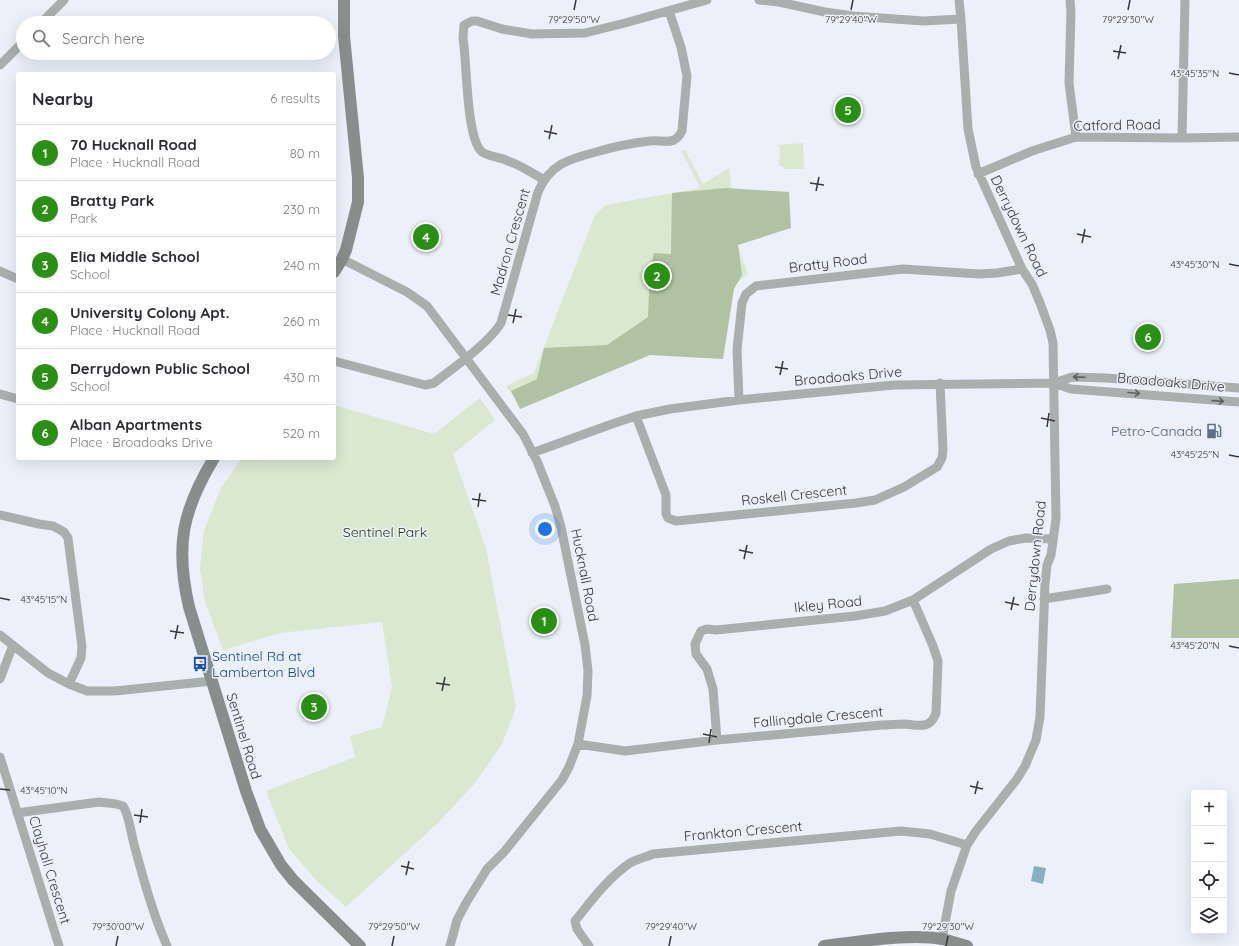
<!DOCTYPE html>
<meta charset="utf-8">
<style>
:root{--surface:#fff;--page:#f2f2f3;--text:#2b2b33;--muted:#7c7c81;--line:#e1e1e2;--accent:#289013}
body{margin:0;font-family:Quicksand,sans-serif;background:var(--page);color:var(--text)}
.controls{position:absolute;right:12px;bottom:12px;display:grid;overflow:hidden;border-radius:4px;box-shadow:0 4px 16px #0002}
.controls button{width:36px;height:36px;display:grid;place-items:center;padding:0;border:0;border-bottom:1px solid var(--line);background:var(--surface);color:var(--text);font:20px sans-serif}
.you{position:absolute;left:545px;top:529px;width:14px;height:14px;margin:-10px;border:3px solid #fff;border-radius:50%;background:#1a73e8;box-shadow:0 0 0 6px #1a73e833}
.badge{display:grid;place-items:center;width:26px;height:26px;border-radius:50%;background:var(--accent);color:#fff;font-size:13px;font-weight:700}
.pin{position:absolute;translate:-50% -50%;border:2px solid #fff;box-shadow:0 1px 4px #0006}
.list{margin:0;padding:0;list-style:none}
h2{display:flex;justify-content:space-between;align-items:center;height:52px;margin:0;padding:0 16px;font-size:17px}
h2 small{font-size:13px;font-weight:400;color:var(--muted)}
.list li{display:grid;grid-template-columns:26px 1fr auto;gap:12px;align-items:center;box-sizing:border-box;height:56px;padding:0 16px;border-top:1px solid var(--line)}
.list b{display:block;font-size:15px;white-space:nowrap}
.list p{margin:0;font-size:13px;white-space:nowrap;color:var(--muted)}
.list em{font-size:13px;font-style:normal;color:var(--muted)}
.icon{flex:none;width:22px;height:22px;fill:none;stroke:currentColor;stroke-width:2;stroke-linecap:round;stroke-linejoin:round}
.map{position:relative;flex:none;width:1239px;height:946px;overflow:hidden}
.search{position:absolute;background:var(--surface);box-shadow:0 4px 16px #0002;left:16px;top:16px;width:320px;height:44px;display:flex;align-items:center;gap:10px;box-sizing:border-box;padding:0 14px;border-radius:22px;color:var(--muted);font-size:15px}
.panel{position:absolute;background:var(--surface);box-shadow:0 4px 16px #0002;left:16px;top:72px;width:320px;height:388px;border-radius:4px}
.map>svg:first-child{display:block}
</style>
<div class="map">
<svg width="1239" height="946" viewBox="0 0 1239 946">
<rect width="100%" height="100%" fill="#ecf0fa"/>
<path fill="#dbe8d0" d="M803 143 804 169H786L779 165 780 150 778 145Z
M685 150 703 184 729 168 736 227 735 238 748 274 657 350 518 403 506 386 534 373 595 215 605 205 696 189 700 187 681 151Z
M480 398 495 420 453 454 486 548 516 707 502 744 475 783 438 823 346 907 315 879 289 849 266 791 355 757 350 736 382 727 392 687 382 622 281 633 223 650 205 602 200 568 204 530 221 488 242 458H334V405L434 434Z"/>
<path fill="#b0c2a2" d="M726 188 789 192 791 228 738 245 742 275 734 289 723 359 650 355 520 409 511 391 537 379 544 348 607 345 648 317 650 267 654 253 671 254 672 193Z
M1239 579V638H1171L1174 584Z"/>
<path fill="#87afbd" d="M1034 866 1046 868 1043 884 1031 881Z"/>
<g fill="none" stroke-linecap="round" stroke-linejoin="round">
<path stroke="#a9afad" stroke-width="9" d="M759 0 779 2 825 12 853 16 923 21 961 19
M1070 0 1071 12 1069 83 1076 137
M41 23 64 0
M0 65 23 42
M1182 138 1185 0
M978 174 1032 151 1076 137 1182 138 1239 137
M544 180C532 173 521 165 508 161 500 157 490 157 482 152 466 139 467 60 463 38L464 25 472 21H477L502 29 532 34 585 33 625 23 707 0
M342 259 407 292 427 306 523 434 537 461 555 506 561 527 585 645 588 671 587 696 578 744 569 767 562 780 504 852 487 869 466 903 457 920 450 946
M0 271 18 279
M334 361 425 385 434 383C453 368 489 343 501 323L538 192C550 164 569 159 596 152 613 147 632 143 650 141 658 140 667 143 674 140 678 138 680 135 682 131L687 76 681 47 669 11
M1054 383 1071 389 1239 402
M0 394 18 399
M739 400 737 350 742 303 746 294 756 286 903 269 979 274 997 273 1022 269
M636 416 666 495V514L668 518 676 521 856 503 875 500 904 487 937 467 942 458 943 450 940 383
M532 453 612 424 636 416 670 409 739 400 894 385 1054 383 1072 377 1106 378 1239 388
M0 515 39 524 53 526 64 532 68 538 82 647 81 658 69 684
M1044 599 1107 589
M0 635 48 673 69 684 87 691H115L212 681
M0 679 13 645
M717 740 713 689 707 669 696 654 695 644 701 631 707 629 716 630 855 616 885 611 913 600 991 549 1009 541 1026 538 1053 539
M578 744 625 751 717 740 882 725C889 725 897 724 904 724 919 725 930 730 936 713L938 661 933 646 913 600
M0 757 59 946
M17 813 99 802 116 804 123 806C130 817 131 835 135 848 144 881 153 914 167 946
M942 939 951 891 967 845 976 831 1017 779 1025 766 1036 740 1040 717 1045 584 1047 565 1051 555 1056 519 1053 343 1050 330 1040 303 1032 284 1022 269 976 167 968 129 961 19 959 0
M589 946 577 929 575 921C592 900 607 879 630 863 637 859 646 857 653 854L901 831 930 834 967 845"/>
<path stroke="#878f8d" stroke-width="12" d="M334 272 342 259 346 250 358 202V178L344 36V0
M214 458C182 511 175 546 189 607L246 791 260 829 281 865 293 880 360 946
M824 946C858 942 909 933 942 939 951 941 959 944 967 946"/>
</g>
<defs><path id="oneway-shaft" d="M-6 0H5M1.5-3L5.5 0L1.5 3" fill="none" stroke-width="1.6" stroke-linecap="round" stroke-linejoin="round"/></defs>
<g stroke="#5f6264">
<use href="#oneway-shaft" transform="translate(1079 377) rotate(-178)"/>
<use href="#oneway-shaft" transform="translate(1134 393) rotate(5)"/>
<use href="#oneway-shaft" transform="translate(1218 401) rotate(4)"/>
</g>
<path fill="none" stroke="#37383c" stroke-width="1.5" d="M574 10 576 0M851 10 853 0M1128 10 1130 0M1113 51 1126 53M1118 59 1121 45M1229 73 1239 75M544 131 557 134M549 139 552 125M810 183 824 185M816 191 819 177M1077 234 1091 237M1082 243 1085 229M1229 264 1239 266M508 315 522 317M513 323 516 309M775 367 788 369M780 375 783 361M1041 418 1055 421M1047 427 1049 413M1229 455 1239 457M472 499 486 501M478 507 480 493M739 550 753 553M744 559 747 545M0 598 10 600M1005 602 1019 605M1011 610 1014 597M170 631 184 633M175 639 178 625M1229 646 1239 648M436 683 450 685M442 691 445 677M703 734 717 737M709 743 711 729M970 786 983 789M0 789 10 790M975 794 978 781M134 815 148 817M140 823 142 809M401 866 414 869M406 875 409 861M116 946 118 936M392 946 394 936M669 946 671 936M946 946 948 936"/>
<defs>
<symbol id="fuel-bare" viewBox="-9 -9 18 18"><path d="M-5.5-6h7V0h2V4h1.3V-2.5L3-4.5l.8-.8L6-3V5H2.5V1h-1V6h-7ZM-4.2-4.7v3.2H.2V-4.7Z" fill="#5c6f8a" stroke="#ecf0fa" stroke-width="2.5" paint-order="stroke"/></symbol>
<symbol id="bus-bare" viewBox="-9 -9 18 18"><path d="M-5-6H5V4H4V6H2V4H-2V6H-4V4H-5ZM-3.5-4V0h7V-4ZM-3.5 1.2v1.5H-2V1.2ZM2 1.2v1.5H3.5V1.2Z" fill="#1a4fb4" stroke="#ecf0fa" stroke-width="2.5" paint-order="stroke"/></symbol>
</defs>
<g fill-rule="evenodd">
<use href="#fuel-bare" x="1203" y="420" width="22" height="22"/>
<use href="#bus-bare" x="189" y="653" width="22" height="22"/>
</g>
<g text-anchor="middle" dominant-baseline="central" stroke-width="3" stroke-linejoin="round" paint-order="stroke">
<g font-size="14" fill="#37383c" stroke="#ecf0fa">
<text transform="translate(1117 125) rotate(-1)">Catford Road</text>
<text transform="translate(1019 226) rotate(64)">Derrydown Road</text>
<text transform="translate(510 242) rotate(-74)">Madron Crescent</text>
<text transform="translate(828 263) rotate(-7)">Bratty Road</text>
<text transform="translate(848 376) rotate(-5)">Broadoaks Drive</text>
<text transform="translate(1171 382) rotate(5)">Broadoaks Drive</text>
<text transform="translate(794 495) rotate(-6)">Roskell Crescent</text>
<text transform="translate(1035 556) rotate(-84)">Derrydown Road</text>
<text transform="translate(585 575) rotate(79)">Hucknall Road</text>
<text transform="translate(828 604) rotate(-6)">Ikley Road</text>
<text transform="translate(818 717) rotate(-5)">Fallingdale Crescent</text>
<text transform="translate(244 736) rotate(73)">Sentinel Road</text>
<text transform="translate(743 831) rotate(-5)">Frankton Crescent</text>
<text transform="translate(50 870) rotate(73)">Clayhall Crescent</text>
</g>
<g font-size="14" fill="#4e5e75" stroke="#ecf0fa" text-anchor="end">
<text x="1202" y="431">Petro-Canada</text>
</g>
<g font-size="14" fill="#1d3301" stroke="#ecf0fa">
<text x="385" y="532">Sentinel Park</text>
</g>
<g font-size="14" fill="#164399" stroke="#ecf0fa" text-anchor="start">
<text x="212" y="656">Sentinel Rd at<tspan x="212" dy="16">Lamberton Blvd</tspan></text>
</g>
</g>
<g font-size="10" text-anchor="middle" fill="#37383c" stroke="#ecf0fa" stroke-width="3" stroke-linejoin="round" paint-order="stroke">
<text x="574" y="23">79°29'50"W</text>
<text x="851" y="23">79°29'40"W</text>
<text x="1128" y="23">79°29'30"W</text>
<text x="1195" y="77">43°45'35"N</text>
<text x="1195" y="268">43°45'30"N</text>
<text x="1195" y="458">43°45'25"N</text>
<text x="44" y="603">43°45'15"N</text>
<text x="1195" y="649">43°45'20"N</text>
<text x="44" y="794">43°45'10"N</text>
<text x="118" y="930">79°30'00"W</text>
<text x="394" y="930">79°29'50"W</text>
<text x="671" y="930">79°29'40"W</text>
<text x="948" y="930">79°29'30"W</text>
</g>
</svg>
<div class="controls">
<button>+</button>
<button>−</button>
<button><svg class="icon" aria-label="locate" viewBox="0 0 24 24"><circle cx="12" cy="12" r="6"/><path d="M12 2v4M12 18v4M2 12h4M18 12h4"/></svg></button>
<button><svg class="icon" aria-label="layers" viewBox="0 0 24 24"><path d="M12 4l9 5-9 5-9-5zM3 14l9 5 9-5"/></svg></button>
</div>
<div class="you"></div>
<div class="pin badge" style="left:544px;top:621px">1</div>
<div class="pin badge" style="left:657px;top:276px">2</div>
<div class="pin badge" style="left:314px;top:707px">3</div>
<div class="pin badge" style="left:426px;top:237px">4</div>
<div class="pin badge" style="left:848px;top:110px">5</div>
<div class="pin badge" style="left:1148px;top:337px">6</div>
<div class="search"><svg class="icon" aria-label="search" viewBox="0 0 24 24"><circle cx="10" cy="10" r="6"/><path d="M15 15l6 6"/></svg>Search here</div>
<section class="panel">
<h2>Nearby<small>6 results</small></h2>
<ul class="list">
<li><span class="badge">1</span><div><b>70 Hucknall Road</b><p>Place · Hucknall Road</p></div><em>80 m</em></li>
<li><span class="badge">2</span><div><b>Bratty Park</b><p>Park</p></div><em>230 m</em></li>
<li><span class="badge">3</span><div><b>Elia Middle School</b><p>School</p></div><em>240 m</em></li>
<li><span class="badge">4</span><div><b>University Colony Apt.</b><p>Place · Hucknall Road</p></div><em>260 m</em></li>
<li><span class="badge">5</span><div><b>Derrydown Public School</b><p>School</p></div><em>430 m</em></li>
<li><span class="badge">6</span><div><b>Alban Apartments</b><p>Place · Broadoaks Drive</p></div><em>520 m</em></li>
</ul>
</section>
</div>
